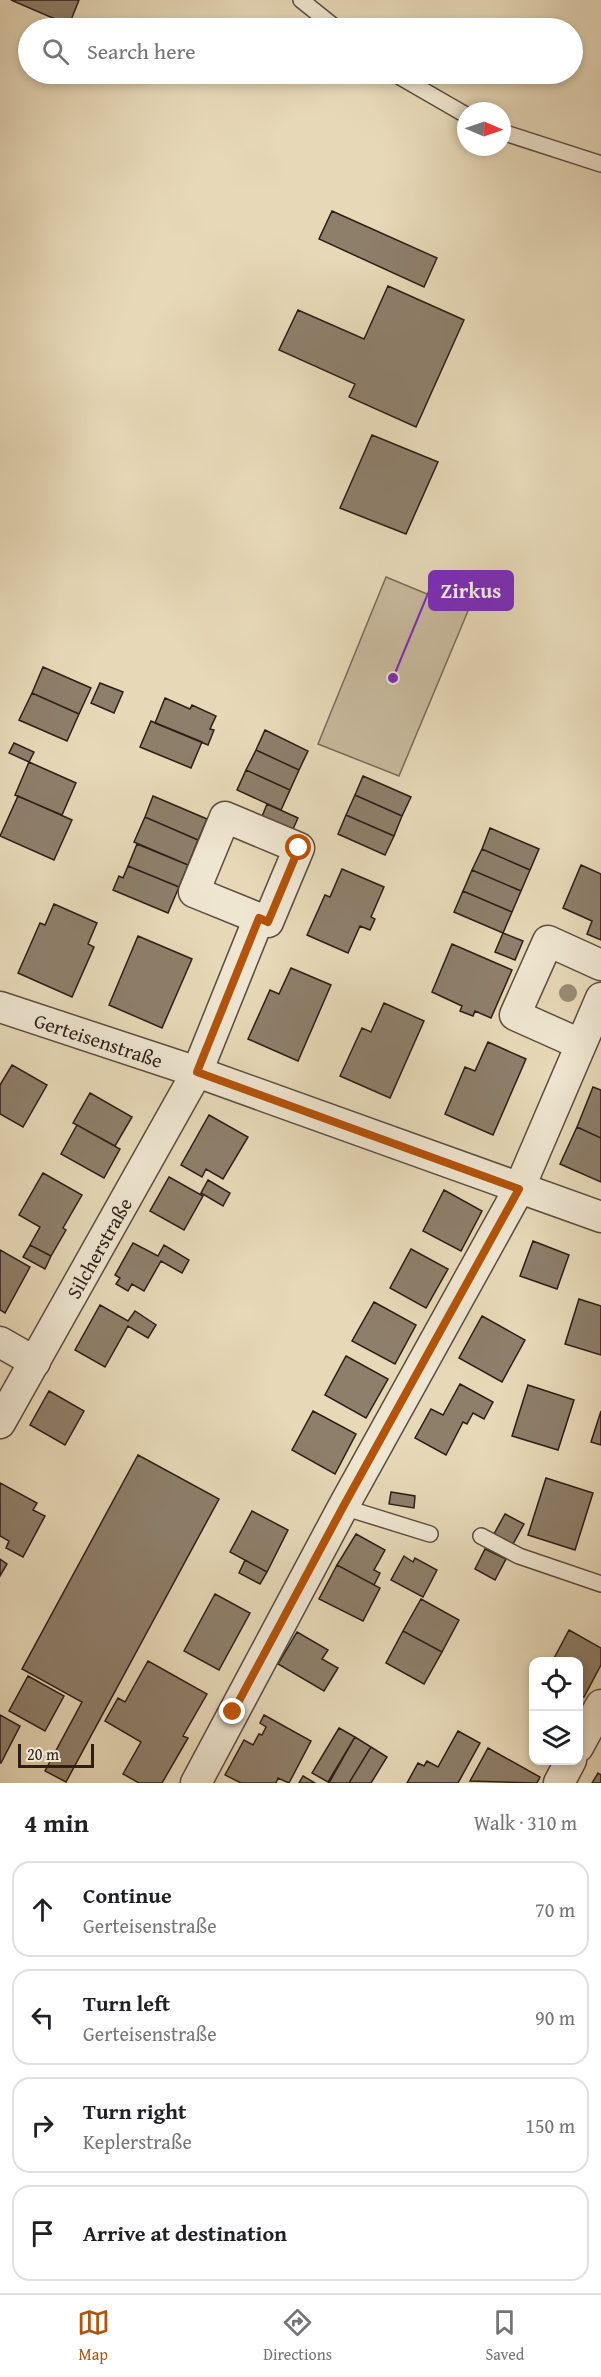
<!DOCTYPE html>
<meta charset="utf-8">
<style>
:root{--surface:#fff;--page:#f6f6f6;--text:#202124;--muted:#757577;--line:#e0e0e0;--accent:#b45309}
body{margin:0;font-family:"Gentium Book Plus",serif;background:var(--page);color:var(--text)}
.controls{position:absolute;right:18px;bottom:18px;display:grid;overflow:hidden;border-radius:12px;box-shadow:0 3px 9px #0003}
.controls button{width:54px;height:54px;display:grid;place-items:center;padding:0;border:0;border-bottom:2px solid var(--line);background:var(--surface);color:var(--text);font:30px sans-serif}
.compass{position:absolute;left:457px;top:102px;width:54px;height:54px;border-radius:50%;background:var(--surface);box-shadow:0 3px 9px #0003;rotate:92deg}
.scale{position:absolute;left:18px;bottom:15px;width:76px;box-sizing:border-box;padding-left:6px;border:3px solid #2d1d17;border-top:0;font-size:16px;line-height:21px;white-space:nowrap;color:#2d1d17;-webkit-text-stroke:4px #efe6d1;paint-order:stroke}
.stop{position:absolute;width:18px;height:18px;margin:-14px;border:4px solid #b45309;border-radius:50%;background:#fff}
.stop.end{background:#b45309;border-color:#fff;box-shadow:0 2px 6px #0008}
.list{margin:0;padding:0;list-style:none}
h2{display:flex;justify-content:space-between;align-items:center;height:78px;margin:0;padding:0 24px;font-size:26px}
h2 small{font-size:20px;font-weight:400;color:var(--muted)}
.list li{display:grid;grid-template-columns:39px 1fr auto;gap:18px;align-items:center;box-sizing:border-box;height:96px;margin:0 12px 12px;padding:0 12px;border:2px solid var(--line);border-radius:18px}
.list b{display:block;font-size:22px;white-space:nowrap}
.list p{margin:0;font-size:20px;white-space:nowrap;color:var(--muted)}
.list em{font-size:20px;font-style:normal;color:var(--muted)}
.icon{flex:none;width:33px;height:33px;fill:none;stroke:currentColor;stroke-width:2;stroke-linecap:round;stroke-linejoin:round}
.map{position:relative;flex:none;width:601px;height:1783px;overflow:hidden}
.search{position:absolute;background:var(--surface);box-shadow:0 3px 9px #0003;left:18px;right:18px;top:18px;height:66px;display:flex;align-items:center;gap:15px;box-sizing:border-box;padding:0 21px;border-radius:33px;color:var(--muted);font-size:22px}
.sheet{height:510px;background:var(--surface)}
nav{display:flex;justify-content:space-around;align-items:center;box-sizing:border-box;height:84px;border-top:2px solid var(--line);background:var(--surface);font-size:16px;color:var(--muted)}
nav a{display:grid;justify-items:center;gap:3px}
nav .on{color:var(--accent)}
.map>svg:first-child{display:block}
</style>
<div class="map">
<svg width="601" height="1783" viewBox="0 0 601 1783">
<rect width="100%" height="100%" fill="#e7d9b8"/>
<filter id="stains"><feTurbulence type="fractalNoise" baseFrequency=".00333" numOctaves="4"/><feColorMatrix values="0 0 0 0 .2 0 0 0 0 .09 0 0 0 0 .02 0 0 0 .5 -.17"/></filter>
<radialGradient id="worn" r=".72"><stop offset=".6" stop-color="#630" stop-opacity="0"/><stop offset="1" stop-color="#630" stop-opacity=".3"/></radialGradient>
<path fill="#c7b99d" stroke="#7a6b5a" stroke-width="1.5" d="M386 577 468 611 399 776 318 744Z"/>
<path fill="#8e7f6b" stroke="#2d1d17" stroke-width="1.5" d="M11 0H79L69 25Z
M332 211 437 258 424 287 319 239Z
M388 286 464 320 416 427 349 397 355 384 279 350 298 310 364 339Z
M372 435 438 462 406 534 340 508Z
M43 667 91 688 79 714 32 693Z
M100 683 123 692 114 713 91 703Z
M32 693 79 714 67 741 19 720Z
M165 698 190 709 192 705 216 716 210 729 214 730 208 745 155 723Z
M151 721 202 742 191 768 140 747Z
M265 730 308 751 299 770 256 750Z
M14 743 34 752 29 762 9 753Z
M256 750 299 770 290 790 246 770Z
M29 762 76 783 62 815 15 795Z
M246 770 290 790 281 810 237 790Z
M363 776 411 797 402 816 355 795Z
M355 795 402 816 394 836 346 815Z
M18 796 72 820 54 860 0 836Z
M153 796 207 819 198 840 145 817Z
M267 804 298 818 289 838 259 824Z
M346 815 394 836 385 855 338 834Z
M145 817 198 840 188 865 134 842Z
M490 828 539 849 530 870 482 849Z
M137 844 188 865 179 887 128 866Z
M482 849 530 870 521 891 472 870Z
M581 865 601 874V940L587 934 592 921 563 908Z
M128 866 179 887 168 913 113 890 119 876 123 878Z
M342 869 384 887 371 917 375 919 370 930 360 926 348 953 307 935 325 895 330 897Z
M472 870 521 891 512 912 463 891Z
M463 891 512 912 503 933 454 912Z
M54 904 97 923 88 944 94 947 72 997 18 973 40 923 45 925Z
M503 933 523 941 515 960 495 952Z
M138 936 192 959 162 1028 109 1005Z
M452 944 512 970 491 1018 475 1011 473 1016 460 1011 462 1006 432 992Z
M291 968 331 985 298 1061 248 1039 270 990 279 994Z
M384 1003 424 1021 390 1098 340 1076 362 1028 371 1032Z
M488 1042 526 1059 493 1135 445 1114 465 1067 475 1071Z
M12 1065 47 1085 23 1127 0 1114V1085Z
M593 1087 601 1090V1138L577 1127Z
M90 1093 132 1117 115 1146 73 1123Z
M209 1115 248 1137 223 1179 206 1169 202 1177 181 1165Z
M77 1125 120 1149 104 1178 61 1154Z
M577 1127 601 1138V1182L560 1164Z
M43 1173 82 1195 63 1228 66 1230 51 1256 30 1245 40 1227 19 1215Z
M169 1177 203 1196 184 1230 150 1211Z
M208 1180 230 1193 223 1206 201 1193Z
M444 1190 482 1211 461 1251 423 1231Z
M533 1241 569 1255 557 1289 520 1276Z
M133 1243 158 1256 164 1245 189 1260 182 1273 161 1261 144 1291 132 1284 128 1291 116 1284 120 1278 115 1275Z
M30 1245 51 1256 45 1269 23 1257Z
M411 1249 448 1269 426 1308 390 1288Z
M0 1250 30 1267 5 1313 0 1310Z
M579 1299 601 1306V1355L565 1344Z
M374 1302 416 1325 395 1364 352 1341Z
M100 1305 128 1321 135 1311 156 1325 148 1338 128 1326 105 1367 75 1350Z
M482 1316 525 1340 502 1382 459 1358Z
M346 1356 388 1379 366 1418 325 1395Z
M460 1384 493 1402 484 1419 473 1413 467 1424 463 1422 446 1455 415 1438 431 1409 443 1415Z
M528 1385 574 1400 558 1450 512 1436Z
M49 1391 84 1411 65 1445 30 1425Z
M313 1411 356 1434 335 1474 292 1450Z
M601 1411V1445L591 1442Z
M138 1455 219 1499 66 1782 45 1771 82 1702 22 1669Z
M546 1478 593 1493 575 1550 528 1535Z
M0 1483 37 1503 33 1510 45 1516 23 1557 6 1548 9 1541 0 1536Z
M391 1492 415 1496 414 1508 389 1504Z
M252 1511 288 1530 267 1572 230 1552Z
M505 1514 524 1524 513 1544 494 1534Z
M356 1534 385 1550 374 1570 380 1573 374 1585 337 1565Z
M485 1549 506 1559 495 1580 475 1569Z
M404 1556 413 1562 415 1558 437 1570 423 1597 391 1580Z
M0 1559 7 1564 0 1576Z
M245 1560 267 1572 260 1584 239 1573Z
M337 1565 380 1588 363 1621 319 1599Z
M215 1594 250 1613 219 1670 184 1651Z
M421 1599 459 1620 442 1652 403 1631Z
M569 1630 601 1648V1665L584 1697 578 1695V1662H552Z
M403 1631 442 1652 424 1684 386 1663Z
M297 1632 328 1650 322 1659 338 1668 324 1691 278 1664Z
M148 1661 207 1694 183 1736 188 1738 162 1783H139L123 1774 141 1742 105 1721 118 1698 125 1702Z
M28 1676 64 1696 45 1731 9 1711Z
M0 1715 20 1726 1 1763H0Z
M264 1715 311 1741 289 1783 278 1778 276 1783H241L225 1775 244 1740 253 1745 259 1734 262 1735 266 1727 260 1723Z
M339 1728 355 1737 328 1782 312 1773Z
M458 1731 480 1743 458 1783H407L418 1763 424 1766 427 1761 438 1767Z
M355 1737 371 1747 349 1783H329Z
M371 1747 387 1757 371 1783H349Z
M488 1748 540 1777 537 1783 470 1781Z
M598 1773 601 1775V1783H592Z
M303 1776 315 1783H299Z"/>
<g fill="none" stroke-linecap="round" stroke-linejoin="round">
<defs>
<path id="lane" d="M301 0 336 28
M395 74 466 115
M502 132 601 164
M343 1507 430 1534
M481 1536 519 1556 601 1584"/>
<g id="street">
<path d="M225 817 299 848 268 922 194 892Z"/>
<path id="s1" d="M0 1007 197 1072 601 1217"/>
<path d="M580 1044 515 1015 548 941 601 965"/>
<path d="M0 1342 35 1362"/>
<path id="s2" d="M0 1423 197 1072 259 918"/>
<path d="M578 1747 601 1705"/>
<path d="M196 1783 343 1507 519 1189 601 998"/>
<path d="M559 1783 571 1760"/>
</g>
</defs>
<use href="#lane" stroke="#5c4c3f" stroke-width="18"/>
<use href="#street" stroke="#5c4c3f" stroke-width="33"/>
<use href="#lane" stroke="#efe6d1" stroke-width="15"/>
<use href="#street" stroke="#efe6d1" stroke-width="30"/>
</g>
<circle fill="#9a8b75" cx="568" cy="993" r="9"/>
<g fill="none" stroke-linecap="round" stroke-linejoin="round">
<path stroke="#b45309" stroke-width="8" d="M233 1712 343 1507 519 1189 197 1072 259 918 268 922 299 848"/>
</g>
<g text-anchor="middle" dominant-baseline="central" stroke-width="5" stroke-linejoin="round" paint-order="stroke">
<g font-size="20" fill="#2d1d17" stroke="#efe6d1">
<text stroke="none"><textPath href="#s1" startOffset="104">Gerteisenstraße</textPath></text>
<text stroke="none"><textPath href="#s2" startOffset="201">Silcherstraße</textPath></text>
</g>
</g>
<path fill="none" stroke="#7b2cbf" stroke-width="2" d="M393 678L429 591"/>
<circle fill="#7b2cbf" stroke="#efe6d1" stroke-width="2" cx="393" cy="678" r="6"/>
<rect fill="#7b2cbf" stroke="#7b2cbf" stroke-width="2" x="429" y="571" width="84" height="39" rx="6"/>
<g font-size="21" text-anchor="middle" font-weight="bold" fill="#fff">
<text x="471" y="598">Zirkus</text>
</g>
<rect width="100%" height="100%" filter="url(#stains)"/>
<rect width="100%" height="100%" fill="url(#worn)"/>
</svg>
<div class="controls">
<button><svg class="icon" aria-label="locate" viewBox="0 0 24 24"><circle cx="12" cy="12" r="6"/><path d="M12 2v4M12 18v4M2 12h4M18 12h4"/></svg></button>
<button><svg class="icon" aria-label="layers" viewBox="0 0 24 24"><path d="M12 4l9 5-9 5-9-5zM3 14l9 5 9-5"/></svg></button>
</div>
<svg class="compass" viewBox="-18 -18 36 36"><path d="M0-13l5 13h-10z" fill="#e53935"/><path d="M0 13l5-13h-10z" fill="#757577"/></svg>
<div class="scale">20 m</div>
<div class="stop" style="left:299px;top:848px"></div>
<div class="stop end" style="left:233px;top:1712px"></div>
<div class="search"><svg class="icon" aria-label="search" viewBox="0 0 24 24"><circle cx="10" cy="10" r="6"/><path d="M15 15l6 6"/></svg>Search here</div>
</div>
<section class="sheet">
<h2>4 min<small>Walk · 310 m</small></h2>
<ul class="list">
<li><svg class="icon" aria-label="ahead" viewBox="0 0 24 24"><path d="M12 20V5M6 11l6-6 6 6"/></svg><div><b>Continue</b><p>Gerteisenstraße</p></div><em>70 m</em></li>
<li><svg class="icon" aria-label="left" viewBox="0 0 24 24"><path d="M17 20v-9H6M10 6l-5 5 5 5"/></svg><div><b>Turn left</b><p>Gerteisenstraße</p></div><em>90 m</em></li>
<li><svg class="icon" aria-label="right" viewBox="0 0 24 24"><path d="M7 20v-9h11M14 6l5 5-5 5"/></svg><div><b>Turn right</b><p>Keplerstraße</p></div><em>150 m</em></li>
<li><svg class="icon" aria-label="arrive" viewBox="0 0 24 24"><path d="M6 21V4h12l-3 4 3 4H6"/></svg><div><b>Arrive at destination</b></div></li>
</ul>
</section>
<nav>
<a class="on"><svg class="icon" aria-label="map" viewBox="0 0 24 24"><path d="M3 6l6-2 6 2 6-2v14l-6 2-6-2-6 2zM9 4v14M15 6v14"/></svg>Map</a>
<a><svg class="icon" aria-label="directions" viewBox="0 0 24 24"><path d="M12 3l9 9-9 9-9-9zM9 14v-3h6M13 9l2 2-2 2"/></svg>Directions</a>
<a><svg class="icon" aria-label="saved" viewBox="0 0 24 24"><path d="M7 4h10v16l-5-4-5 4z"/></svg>Saved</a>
</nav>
